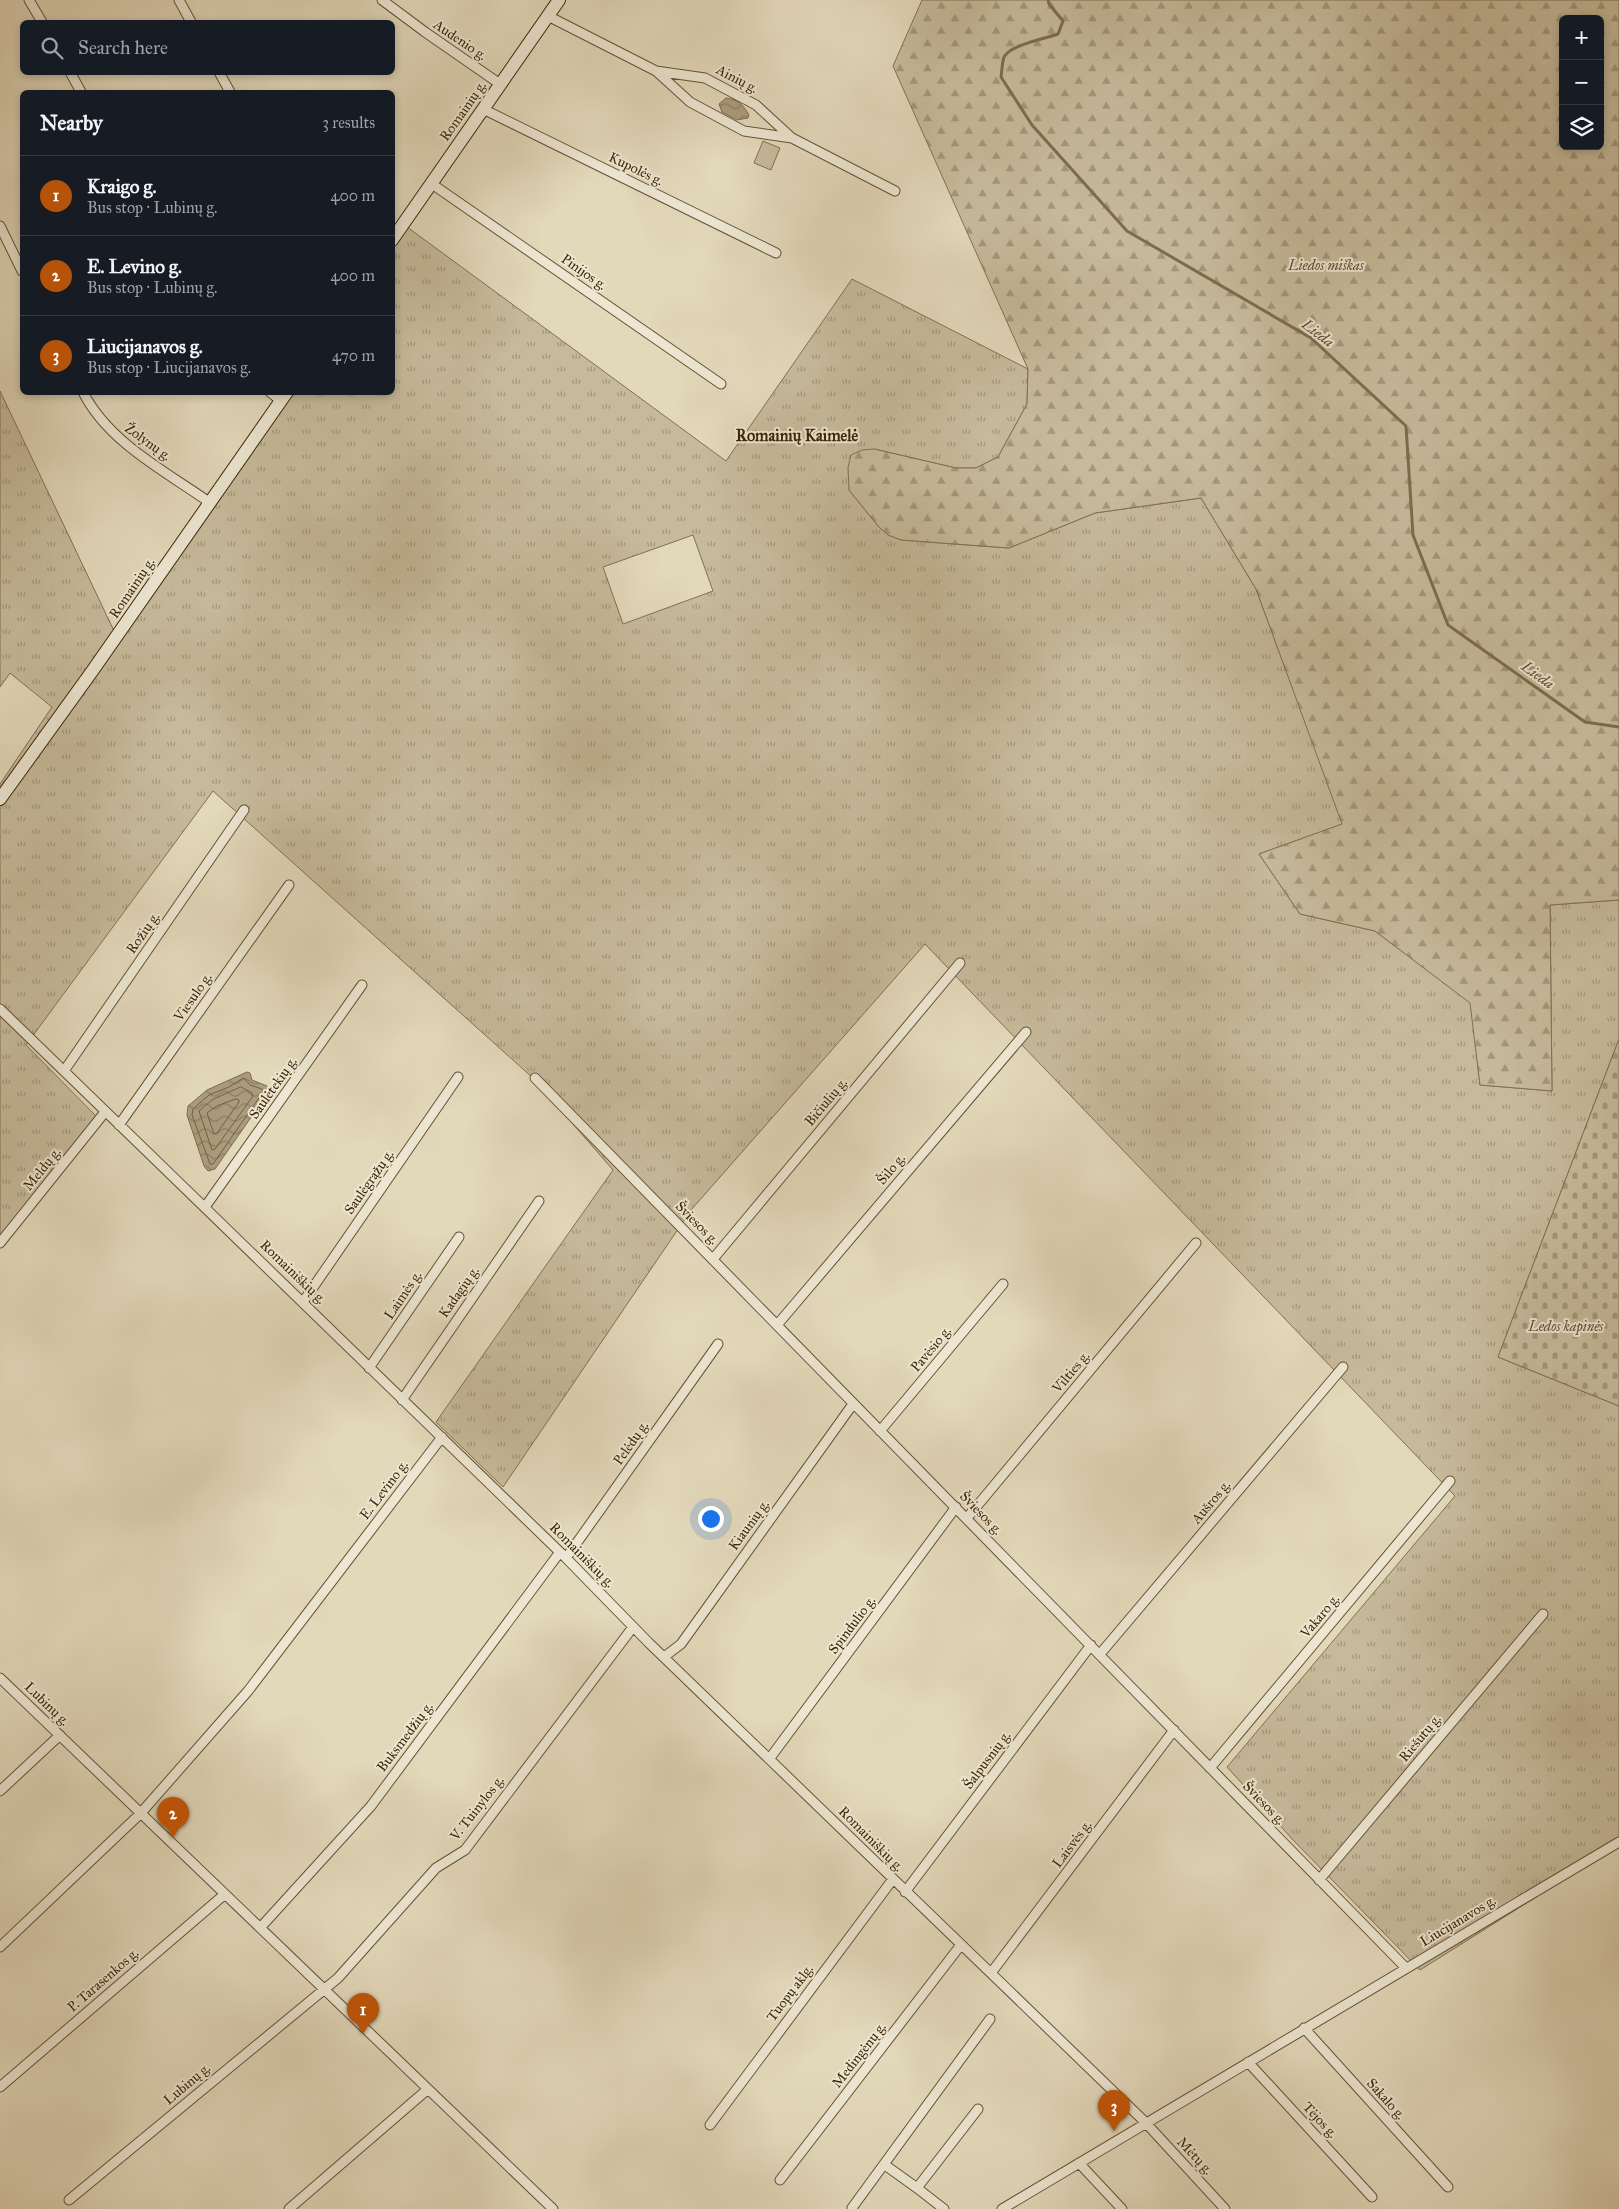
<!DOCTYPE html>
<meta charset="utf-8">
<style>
:root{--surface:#171b24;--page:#20242c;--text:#f1f3f6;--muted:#9ea1a6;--line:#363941;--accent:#b45309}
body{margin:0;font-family:"IM FELL Great Primer",serif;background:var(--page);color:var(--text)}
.controls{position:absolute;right:15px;top:15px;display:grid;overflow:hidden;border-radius:8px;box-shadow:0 2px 8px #0003}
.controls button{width:45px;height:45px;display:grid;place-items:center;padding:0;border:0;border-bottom:1px solid var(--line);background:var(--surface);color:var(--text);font:25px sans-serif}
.you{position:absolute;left:710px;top:1518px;width:18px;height:18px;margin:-12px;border:4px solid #fff;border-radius:50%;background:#1a73e8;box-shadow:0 0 0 8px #1a73e833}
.badge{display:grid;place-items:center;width:32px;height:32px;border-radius:50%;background:var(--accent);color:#fff;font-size:16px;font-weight:700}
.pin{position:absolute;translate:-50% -41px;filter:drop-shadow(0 1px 2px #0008)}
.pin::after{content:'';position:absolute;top:26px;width:18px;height:15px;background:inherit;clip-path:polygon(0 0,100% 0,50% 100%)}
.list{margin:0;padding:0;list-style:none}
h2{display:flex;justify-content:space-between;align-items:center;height:65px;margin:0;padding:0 20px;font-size:21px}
h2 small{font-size:16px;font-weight:400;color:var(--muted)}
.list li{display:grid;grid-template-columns:32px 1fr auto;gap:15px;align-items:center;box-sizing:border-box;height:80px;padding:0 20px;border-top:1px solid var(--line)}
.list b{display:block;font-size:19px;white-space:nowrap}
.list p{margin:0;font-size:16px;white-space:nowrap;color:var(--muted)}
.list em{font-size:16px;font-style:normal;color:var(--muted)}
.icon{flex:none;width:28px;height:28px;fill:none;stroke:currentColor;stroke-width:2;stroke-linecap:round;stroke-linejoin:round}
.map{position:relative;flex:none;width:1619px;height:2209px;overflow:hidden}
.search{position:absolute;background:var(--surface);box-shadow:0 2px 8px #0003;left:20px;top:20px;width:375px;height:55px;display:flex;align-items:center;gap:12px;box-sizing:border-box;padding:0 18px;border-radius:8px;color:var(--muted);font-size:19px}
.panel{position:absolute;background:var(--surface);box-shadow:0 2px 8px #0003;left:20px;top:90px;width:375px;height:305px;border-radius:8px}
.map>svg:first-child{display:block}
</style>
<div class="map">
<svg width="1619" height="2209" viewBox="0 0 1619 2209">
<defs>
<pattern id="grass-tufts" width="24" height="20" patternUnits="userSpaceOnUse" patternTransform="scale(1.25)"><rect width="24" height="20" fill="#c6ba9b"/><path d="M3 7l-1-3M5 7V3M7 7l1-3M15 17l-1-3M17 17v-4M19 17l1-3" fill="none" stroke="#a2977c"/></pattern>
<pattern id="forest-firs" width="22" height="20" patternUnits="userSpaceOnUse" patternTransform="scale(1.25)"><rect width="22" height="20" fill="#c6ba9b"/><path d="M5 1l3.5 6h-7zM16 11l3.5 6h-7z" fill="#a2977c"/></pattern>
<pattern id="cemetery-stones" width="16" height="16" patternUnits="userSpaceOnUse" patternTransform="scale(1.25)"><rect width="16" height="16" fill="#c6ba9b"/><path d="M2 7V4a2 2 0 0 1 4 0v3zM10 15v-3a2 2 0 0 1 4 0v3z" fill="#a2977c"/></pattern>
<pattern id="water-waves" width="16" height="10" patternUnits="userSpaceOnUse" patternTransform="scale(1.25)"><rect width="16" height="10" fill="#aa9b7c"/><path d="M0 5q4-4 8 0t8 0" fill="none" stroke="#8c7e64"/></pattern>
</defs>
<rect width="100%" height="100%" fill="#e2d8ba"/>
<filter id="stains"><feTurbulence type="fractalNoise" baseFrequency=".004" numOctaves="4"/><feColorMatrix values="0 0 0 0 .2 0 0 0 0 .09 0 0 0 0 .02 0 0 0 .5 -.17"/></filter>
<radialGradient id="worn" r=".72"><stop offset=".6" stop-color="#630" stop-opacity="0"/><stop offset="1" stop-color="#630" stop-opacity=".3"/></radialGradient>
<path fill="url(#grass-tufts)" stroke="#827050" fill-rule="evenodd" d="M403 224 726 461 852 279 1028 369 1027 404 998 457 976 468H956L874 449 849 490 878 526 888 535 901 540 1009 548 1095 513 1201 498 1256 589 1343 824 1259 854 1300 914 1375 931 1471 1003 1480 1085 1552 1091 1550 905 1619 900V1039L1498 1357 1619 1406V1845L1420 1970 1294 1841 1227 1767 1455 1496 925 944 691 1210 503 1487 436 1422 613 1170 533 1078 213 791 26 1045 97 1117 0 1236V784L52 707 10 673 0 687V391L115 633 287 393 392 392 393 240ZM693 535 713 591 623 624 603 567Z"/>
<path fill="url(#forest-firs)" stroke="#827050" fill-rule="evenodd" d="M922 0H1619V900L1550 905 1552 1091 1480 1085 1470 1003 1375 931 1300 914 1259 854 1342 824 1256 589 1201 498 1095 513 1009 548 901 540 888 535 878 526 849 490 848 468 851 455 862 450 874 449 956 468H976L998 457 1027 404 1028 369 893 66ZM1563 19H1600V146H1563Z"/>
<path fill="url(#cemetery-stones)" stroke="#827050" d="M1619 1039V1406L1498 1357Z"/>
<path fill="#c6ba9b" stroke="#827050" d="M763 141 780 148 771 170 754 163Z"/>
<path fill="url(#water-waves)" stroke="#7e6c4c" d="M726 98C738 99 744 106 749 115L748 118 737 120 722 112 719 104Z
M247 1072 250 1073 252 1080 267 1086 268 1093 215 1169 208 1171 204 1166 187 1115 188 1106 207 1090Z"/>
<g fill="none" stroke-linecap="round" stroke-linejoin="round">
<path stroke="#746040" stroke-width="1" d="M244 1078 250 1085 262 1089 263 1092 213 1164H210L192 1115 193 1109 209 1095 229 1087Z
M241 1087 252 1093 253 1096 215 1149 212 1150 199 1111 212 1100Z
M236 1099 239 1100V1102L217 1133 214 1134 207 1113 217 1106Z"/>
<path stroke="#7e6c4c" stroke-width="3" d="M1048 0 1049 4 1063 21 1058 34C1044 39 1010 45 1004 57 1002 63 1002 71 1001 77L1032 125 1127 231 1311 338 1406 426 1413 535 1448 625 1585 722 1619 727"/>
<defs>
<path id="minor" d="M29 0 42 22
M179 0 191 22
M382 0 425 32 500 84
M548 16 656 71 705 78 756 105 792 138 895 191
M656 71 690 102 744 131 792 138
M70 72 81 92
M219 72 230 92
M483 109 776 253
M432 184 721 384
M0 226 22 271
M83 392C108 442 165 471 209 502
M270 392 281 401
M0 1009 566 1558 649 1643 1145 2122 1225 2209
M64 1071 244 810
M535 1078 1406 1968
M119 1125 289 885
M205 1207 362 985
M0 1243 105 1112
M713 1259 960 963
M303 1302 458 1077
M777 1325 1026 1032
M369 1368 459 1237
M402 1400 539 1201
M880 1431 1003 1284
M967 1518 1196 1243
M566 1558 718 1344
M1100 1654 1343 1367
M664 1657 681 1644 853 1404
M0 1678 553 2209
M770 1758 956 1507
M1210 1768 1450 1481
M0 1791 60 1735
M1319 1880 1543 1614
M905 1892 1091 1645
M260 1928 371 1806 560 1552
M0 1947 140 1814 248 1691 442 1437
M991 1973 1174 1730
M1304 2028 1448 2187
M1248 2062 1372 2197
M0 2087 225 1894
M710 2125 893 1879
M1079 2163 1122 2209
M885 2165 917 2188
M780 2180 960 1946
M69 2200 338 1978 436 1868 465 1850 633 1627
M852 2208 990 2019
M289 2209 428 2089
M944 2209 917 2188 978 2109
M1002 2209 1619 1842"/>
<path id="secondary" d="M392 240 559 0
M0 799 93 670 287 392"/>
</defs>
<use href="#minor" stroke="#665232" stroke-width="11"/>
<use href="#secondary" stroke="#3d2605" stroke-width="14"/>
<use href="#minor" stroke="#ece6d2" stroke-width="9"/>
<use href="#secondary" stroke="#ece6d2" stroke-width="12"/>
</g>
<g text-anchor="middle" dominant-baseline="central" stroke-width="4" stroke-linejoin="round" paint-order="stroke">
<g font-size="14" fill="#3d2605" stroke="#ece6d2">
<text transform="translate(460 40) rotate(34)">Audenio g.</text>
<text transform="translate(737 79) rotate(28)">Ainių g.</text>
<text transform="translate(463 111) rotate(-55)">Romainių g.</text>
<text transform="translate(636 169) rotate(26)">Kupolės g.</text>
<text transform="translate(584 272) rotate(35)">Pinijos g.</text>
<text transform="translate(148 442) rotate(36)">Žolynų g.</text>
<text transform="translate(132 588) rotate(-56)">Romainių g.</text>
<text transform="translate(143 933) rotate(-55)">Rožių g.</text>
<text transform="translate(193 997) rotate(-55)">Viesulo g.</text>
<text transform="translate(273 1088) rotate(-55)">Saulėtekių g.</text>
<text transform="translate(826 1102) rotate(-50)">Bičiulių g.</text>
<text transform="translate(42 1169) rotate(-51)">Meldų g.</text>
<text transform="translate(891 1169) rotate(-50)">Šilo g.</text>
<text transform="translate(369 1182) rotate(-55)">Saulėgrąžų g.</text>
<text transform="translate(697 1223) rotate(45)">Šviesos g.</text>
<text transform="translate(293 1272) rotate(44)">Romainiškių g.</text>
<text transform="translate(459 1292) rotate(-55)">Kadagių g.</text>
<text transform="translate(403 1295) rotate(-56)">Laimės g.</text>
<text transform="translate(931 1349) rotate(-50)">Pavėsio g.</text>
<text transform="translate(1071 1372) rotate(-50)">Vilties g.</text>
<text transform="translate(631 1443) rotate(-55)">Pelėdų g.</text>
<text transform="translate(384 1490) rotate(-53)">E. Levino g.</text>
<text transform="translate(1211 1502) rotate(-50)">Aušros g.</text>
<text transform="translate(981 1513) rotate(46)">Šviesos g.</text>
<text transform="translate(749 1525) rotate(-54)">Kiaunių g.</text>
<text transform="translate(582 1555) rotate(45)">Romainiškių g.</text>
<text transform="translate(1320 1616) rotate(-50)">Vakaro g.</text>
<text transform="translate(852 1625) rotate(-53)">Spindulio g.</text>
<text transform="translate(47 1704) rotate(44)">Lubinų g.</text>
<text transform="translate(405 1737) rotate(-53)">Buksmedžių g.</text>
<text transform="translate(1420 1738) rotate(-50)">Riešutų g.</text>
<text transform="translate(987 1760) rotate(-53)">Šalpusnių g.</text>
<text transform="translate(1264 1803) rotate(46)">Šviesos g.</text>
<text transform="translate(477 1808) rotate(-52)">V. Tuinylos g.</text>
<text transform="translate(871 1839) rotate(45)">Romainiškių g.</text>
<text transform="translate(1072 1844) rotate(-53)">Laisvės g.</text>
<text transform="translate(1458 1921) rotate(-31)">Liucijanavos g.</text>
<text transform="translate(103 1980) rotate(-41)">P. Tarasenkos g.</text>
<text transform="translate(790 1993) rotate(-53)">Tuopų aklg.</text>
<text transform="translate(859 2055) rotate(-52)">Medingėnų g.</text>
<text transform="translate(187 2084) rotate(-40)">Lubinų g.</text>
<text transform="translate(1386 2099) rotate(48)">Sakalo g.</text>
<text transform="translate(1320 2120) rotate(47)">Tėjos g.</text>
<text transform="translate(1195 2156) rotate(47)">Mėtų g.</text>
</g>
<g font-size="14" font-style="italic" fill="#5f4b2a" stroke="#ece6d2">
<text x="1326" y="265">Liedos miškas</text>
<text x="1566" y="1326">Ledos kapinės</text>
</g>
<g font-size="15" font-style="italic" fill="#5e4929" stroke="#ece6d2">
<text transform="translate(1318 333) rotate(37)">Lieda</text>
<text transform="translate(1538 675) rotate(36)">Lieda</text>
</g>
<g font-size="16" font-weight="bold" fill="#3d2605" stroke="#ece6d2">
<text x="797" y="435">Romainių Kaimelė</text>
</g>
</g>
<rect width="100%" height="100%" filter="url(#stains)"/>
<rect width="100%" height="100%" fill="url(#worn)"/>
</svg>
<div class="controls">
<button>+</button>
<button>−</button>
<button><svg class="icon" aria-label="layers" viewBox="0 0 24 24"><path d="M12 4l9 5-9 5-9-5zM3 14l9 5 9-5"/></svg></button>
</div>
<div class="you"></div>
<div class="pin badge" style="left:363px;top:2034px">1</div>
<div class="pin badge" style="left:173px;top:1838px">2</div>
<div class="pin badge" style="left:1114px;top:2131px">3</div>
<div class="search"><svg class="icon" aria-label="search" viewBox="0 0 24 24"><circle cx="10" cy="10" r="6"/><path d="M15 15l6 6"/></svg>Search here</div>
<section class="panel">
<h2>Nearby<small>3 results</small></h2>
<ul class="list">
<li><span class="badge">1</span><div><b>Kraigo g.</b><p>Bus stop · Lubinų g.</p></div><em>400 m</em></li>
<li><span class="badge">2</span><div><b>E. Levino g.</b><p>Bus stop · Lubinų g.</p></div><em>400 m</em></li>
<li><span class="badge">3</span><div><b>Liucijanavos g.</b><p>Bus stop · Liucijanavos g.</p></div><em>470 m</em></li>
</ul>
</section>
</div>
